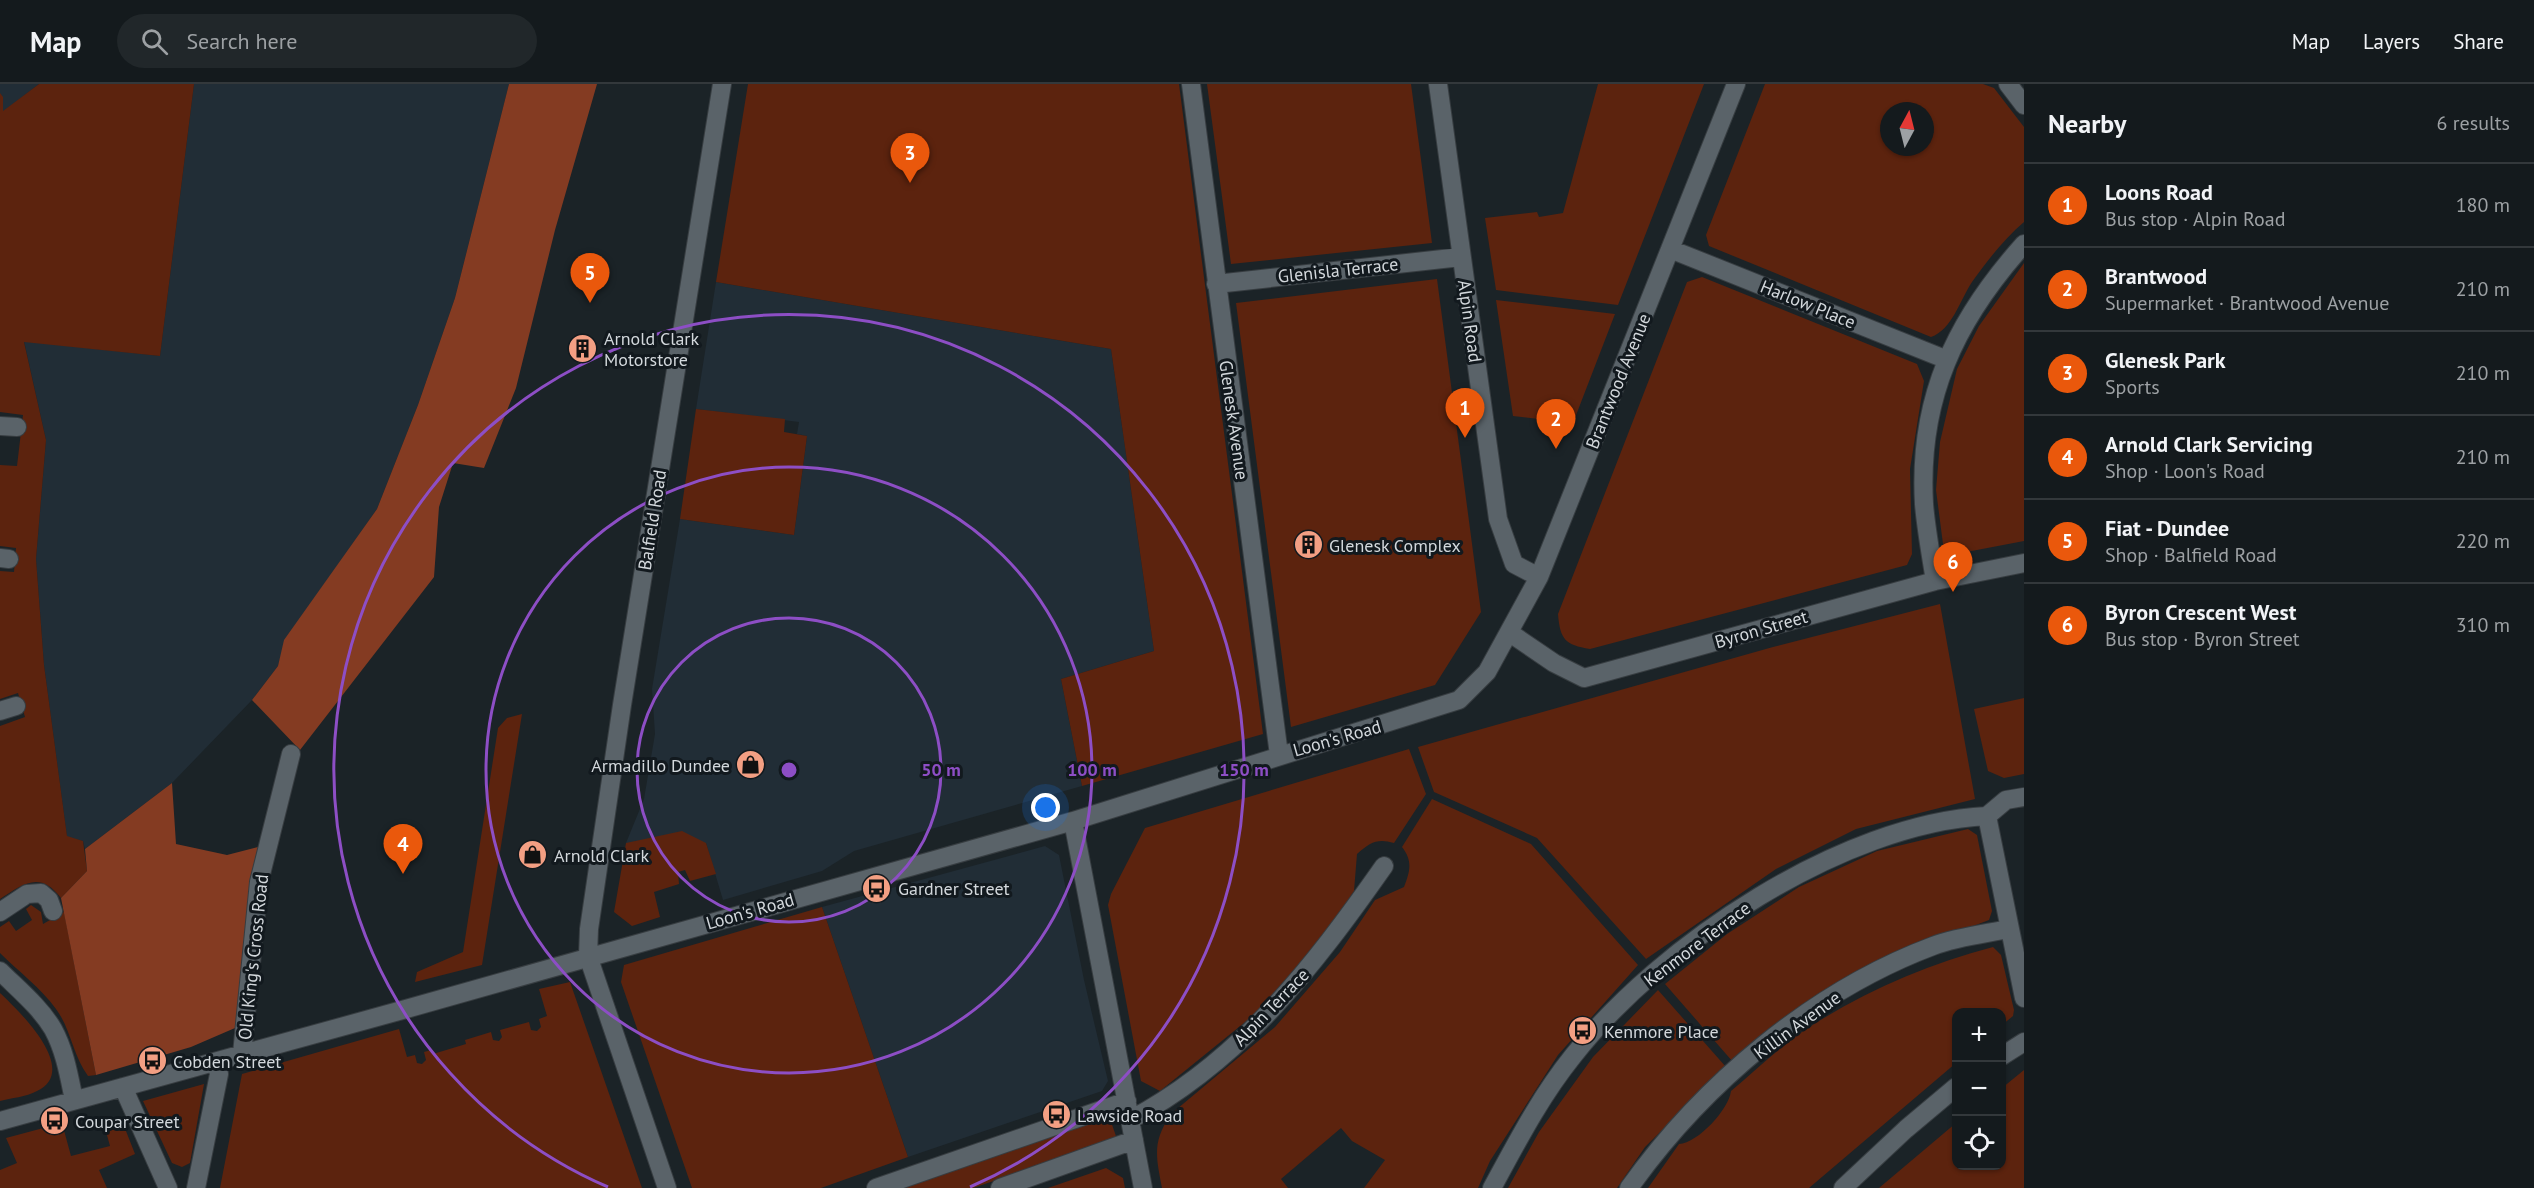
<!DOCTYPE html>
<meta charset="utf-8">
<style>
:root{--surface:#141a1d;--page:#21272a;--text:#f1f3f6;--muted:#9da1a4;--line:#33383b;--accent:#ea580c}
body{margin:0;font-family:"PT Sans",sans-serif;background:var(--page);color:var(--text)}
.controls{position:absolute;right:18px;bottom:18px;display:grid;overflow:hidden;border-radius:12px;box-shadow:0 2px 4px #0004}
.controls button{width:54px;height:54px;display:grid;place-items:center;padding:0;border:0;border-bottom:2px solid var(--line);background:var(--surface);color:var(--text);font:30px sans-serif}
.compass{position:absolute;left:1880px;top:18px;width:54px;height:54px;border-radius:50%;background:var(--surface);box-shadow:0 2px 4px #0004;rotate:7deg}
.you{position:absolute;left:1046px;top:724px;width:21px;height:21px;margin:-15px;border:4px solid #fff;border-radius:50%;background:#1a73e8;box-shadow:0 0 0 9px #1a73e833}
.badge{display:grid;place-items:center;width:39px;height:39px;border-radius:50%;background:var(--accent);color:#fff;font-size:20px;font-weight:700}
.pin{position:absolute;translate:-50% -50px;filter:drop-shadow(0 2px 3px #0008)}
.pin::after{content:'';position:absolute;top:32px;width:21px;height:18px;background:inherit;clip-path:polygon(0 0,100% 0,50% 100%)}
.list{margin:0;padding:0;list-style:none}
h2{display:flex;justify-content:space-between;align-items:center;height:78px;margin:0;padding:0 24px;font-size:26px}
h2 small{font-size:20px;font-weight:400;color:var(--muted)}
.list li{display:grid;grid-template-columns:39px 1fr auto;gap:18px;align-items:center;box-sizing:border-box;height:84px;padding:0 24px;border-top:2px solid var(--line)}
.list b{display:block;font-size:22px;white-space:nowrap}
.list p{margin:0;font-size:20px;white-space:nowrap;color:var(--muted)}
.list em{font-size:20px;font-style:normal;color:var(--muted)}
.icon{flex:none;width:33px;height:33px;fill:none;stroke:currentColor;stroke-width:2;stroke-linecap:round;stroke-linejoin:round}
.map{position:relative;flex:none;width:2024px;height:1104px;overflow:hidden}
header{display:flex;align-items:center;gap:36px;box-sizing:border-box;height:84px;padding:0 30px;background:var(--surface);border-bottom:2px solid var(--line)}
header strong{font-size:28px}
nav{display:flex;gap:33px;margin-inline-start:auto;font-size:21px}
.search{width:420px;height:54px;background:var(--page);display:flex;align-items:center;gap:15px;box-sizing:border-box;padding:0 21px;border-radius:33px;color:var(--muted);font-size:22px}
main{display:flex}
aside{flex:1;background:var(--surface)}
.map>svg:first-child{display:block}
</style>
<header>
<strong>Map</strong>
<div class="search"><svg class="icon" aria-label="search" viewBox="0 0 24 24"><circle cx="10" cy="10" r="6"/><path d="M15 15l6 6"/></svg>Search here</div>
<nav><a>Map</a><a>Layers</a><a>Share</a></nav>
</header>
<main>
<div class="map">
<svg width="2024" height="1104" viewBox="0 0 2024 1104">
<rect width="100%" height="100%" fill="#1b2327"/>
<path fill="#212d36" d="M0 0H39L3 28 0 27Z
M194 0H509L455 214 418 321 377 425 285 556 278 582 252 616 172 699 85 765 83 757 67 753 44 581 36 475 46 356 24 257 160 272Z
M716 198 1111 265 1154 567 1061 595 1082 702 854 767 822 787 723 816 706 759H626L644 715 655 650 652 605 680 435 794 451 807 352 797 350 799 338 696 325Z
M1045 762 1059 771 1084 896 1108 997 1102 1007 908 1073 822 823Z"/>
<path fill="#5c230e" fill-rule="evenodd" d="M39 0H194L160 272 24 258 46 356 36 475 44 581 67 752 83 757 87 787 61 814C40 786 23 800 0 815V642L25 633 18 609 0 615V487L14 488 16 464 0 462V381L17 382 23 331 0 328V9L3 13V27Z
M748 0H1179L1263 650 1082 702 1061 595 1154 567 1111 265 716 198Z
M1207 0H1411L1432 159 1231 180Z
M1598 0H1704L1618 221 1496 206 1485 134 1537 128 1539 133 1563 129Z
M1765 0H1983L1994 4 2024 43V138C2004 155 1987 177 1972 198 1960 216 1952 246 1931 253L1709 162 1706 151ZM1889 27H1925V63H1889Z
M2024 179V457L1956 470 1943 460 1936 406 1940 358 1957 285 1979 242Z
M1702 193 1917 280 1924 297 1910 385 1912 470 1907 481 1590 565C1565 561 1560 555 1558 530L1687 198Z
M1437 195 1481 528 1435 601 1291 643 1236 219Z
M1496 216 1615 230 1573 339 1513 332Z
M696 325 785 335 784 348 807 352 794 451 680 435Z
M1940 520 1975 715 1856 745 1776 785 1646 875 1537 754 1434 708 1418 663 1773 563Z
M2024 614V690L2004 694 1988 687 1974 625Z
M522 630 482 881 415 898 417 888 463 868 498 644 507 634Z
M1409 665 1426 710 1394 759C1378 754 1370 758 1357 770L1354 807 1323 853 1260 926 1160 1007 1141 997 1108 821 1111 810 1145 744Z
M1432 715 1531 760 1638 881 1558 971 1490 1077 1478 1104H1364L1385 1076 1352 1057 1341 1044 1281 1095 1288 1104H1162C1156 1072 1152 1058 1171 1030L1275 943 1340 868 1375 816 1404 803C1410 787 1413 777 1402 763Z
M1968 745 1977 751 1992 827 1989 836 1894 872 1733 978 1665 900 1727 850 1799 803 1877 767Z
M682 747 706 759 716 790 690 797 685 786 678 788 679 800 654 808 660 833 632 842 614 828 626 759Z
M31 821 41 828 43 840 64 828 96 991 88 992C73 972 71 945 56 925 41 904 18 887 0 869V843L9 837 16 847 32 836 26 825Z
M822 823 908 1073 821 1104H692L621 898 624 881Z
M1993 863 2001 871 2014 926 2013 932 2002 941V928H1956V979L1809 1104H1648L1679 1060C1698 1059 1729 1025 1731 1007 1754 988 1777 965 1802 948 1860 909 1925 881 1993 863Z
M570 898 642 1104H220L242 990 399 945 407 973 415 971 417 979 422 980 426 976 424 968 431 966 433 970 466 960 465 956 491 948 493 956 499 957 502 953 500 946 529 938 531 946 537 947 541 943 539 935 547 932 539 905Z
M1658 906 1726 983 1645 1063 1617 1104H1508L1539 1048 1593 973Z
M0 909C18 926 81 986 37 1007 26 1013 11 1014 0 1017Z
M2024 986V1104H1879L1956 1039V1082H2002V1004Z
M204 1000 190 1079 182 1083 172 1079 143 1017Z
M107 1032 111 1045 124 1042 135 1070 99 1086 107 1104H0V1086L17 1079 6 1054 62 1039 71 1072 110 1062 102 1033Z
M1109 1032 1117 1055 973 1104H900Z
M1106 1084 1123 1094 1125 1104H1048Z"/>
<path fill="#843b22" d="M509 0H597L555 146 516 304 484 384 453 379 439 423 434 493 300 666 252 616 278 582 284 556 377 425 418 321 455 214Z
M172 699 176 760 227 771 258 763 235 944 191 963 96 991 61 814 87 787 85 765Z"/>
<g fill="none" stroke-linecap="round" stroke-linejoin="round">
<defs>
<path id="minor" d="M1191 0 1279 671
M1438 0 1498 435 1514 480 1539 493
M2008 0 2024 21
M1670 165 1945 275
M1216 200 1461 173
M0 342 17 343
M0 474 9 475
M1935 497C1931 471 1926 445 1924 420 1918 315 1955 237 2024 160
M1510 549 1554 579 1584 594 1935 497 2024 479
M0 627 16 622
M1987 732 2024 914
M1987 732 2006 716 2024 713
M1073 737 1143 1104
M0 828 27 810 41 809 49 816 53 827
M0 887C18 905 40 923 53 945 65 967 69 992 74 1016
M242 970 259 798 291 670
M2002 972 2024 958
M123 1003 168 1104
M1130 1036C1241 977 1313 883 1384 782
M0 1037 406 925 1073 737 1459 616 1487 588 1539 493 1736 0
M196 1104 219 990 216 978
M667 1104 588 872 589 845 622 621 722 0
M876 1104 1127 1017
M1000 1104 1134 1056
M1492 1104C1517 1058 1540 1013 1573 972 1661 860 1843 739 1987 732
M1629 1104C1703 1000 1813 907 1933 862 1957 853 1984 850 2009 845
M1843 1104 1906 1045 1956 1003"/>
</defs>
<use href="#minor" stroke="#373d41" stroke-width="20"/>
<use href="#minor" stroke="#5a6369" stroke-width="18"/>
</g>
<g fill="none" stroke="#8d4ec5" stroke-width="3">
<circle cx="789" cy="686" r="152"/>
<circle cx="789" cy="686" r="303"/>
<path d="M608 1103A455 455 0 1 1 970 1103"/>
</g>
<defs>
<symbol id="building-disc" viewBox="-11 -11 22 22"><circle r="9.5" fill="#f39f83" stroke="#12191e"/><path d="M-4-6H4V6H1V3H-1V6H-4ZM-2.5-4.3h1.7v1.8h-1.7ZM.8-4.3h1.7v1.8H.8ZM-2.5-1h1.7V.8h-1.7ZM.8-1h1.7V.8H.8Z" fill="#111"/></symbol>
<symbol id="shop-disc" viewBox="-11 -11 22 22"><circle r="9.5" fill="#f39f83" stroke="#12191e"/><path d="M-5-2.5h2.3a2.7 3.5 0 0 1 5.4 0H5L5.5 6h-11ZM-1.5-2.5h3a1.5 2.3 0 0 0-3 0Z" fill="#111"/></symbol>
<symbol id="bus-disc" viewBox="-11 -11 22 22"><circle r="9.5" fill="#f39f83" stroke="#12191e"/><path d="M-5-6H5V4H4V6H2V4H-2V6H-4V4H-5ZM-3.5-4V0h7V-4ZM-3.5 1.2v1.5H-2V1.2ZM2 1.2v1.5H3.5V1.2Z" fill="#111"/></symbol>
</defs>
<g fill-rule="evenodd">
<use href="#building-disc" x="566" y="248" width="33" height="33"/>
<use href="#building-disc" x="1292" y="444" width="33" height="33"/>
<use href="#shop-disc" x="734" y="664" width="33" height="33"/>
<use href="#shop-disc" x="516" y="754" width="33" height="33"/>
<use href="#bus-disc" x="860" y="788" width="33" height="33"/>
<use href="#bus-disc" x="1566" y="930" width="33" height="33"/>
<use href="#bus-disc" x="136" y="960" width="33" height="33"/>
<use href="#bus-disc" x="1040" y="1014" width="33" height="33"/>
<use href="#bus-disc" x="38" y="1020" width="33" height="33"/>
</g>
<g text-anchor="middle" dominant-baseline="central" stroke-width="6" stroke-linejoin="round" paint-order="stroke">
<g font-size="18" fill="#d3d8dc" stroke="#12191e">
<text transform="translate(1338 186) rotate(-6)">Glenisla Terrace</text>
<text transform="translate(1808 220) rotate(22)">Harlow Place</text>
<text transform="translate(1470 237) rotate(82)">Alpin Road</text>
<text transform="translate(1618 297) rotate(-68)">Brantwood Avenue</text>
<text transform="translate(1234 336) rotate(82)">Glenesk Avenue</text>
<text transform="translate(652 436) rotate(-81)">Balfield Road</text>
<text transform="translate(1761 545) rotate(-16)">Byron Street</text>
<text transform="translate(1337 654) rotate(-16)">Loon's Road</text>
<text transform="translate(750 827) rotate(-16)">Loon's Road</text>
<text transform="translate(1697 860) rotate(-37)">Kenmore Terrace</text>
<text transform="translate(253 873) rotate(-84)">Old King's Cross Road</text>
<text transform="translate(1271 923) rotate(-46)">Alpin Terrace</text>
<text transform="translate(1797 941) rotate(-36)">Killin Avenue</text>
</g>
<g font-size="18" fill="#d3d8dc" stroke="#12191e" text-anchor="start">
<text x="604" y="254">Arnold Clark<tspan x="604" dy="21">Motorstore</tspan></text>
<text x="1329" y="461">Glenesk Complex</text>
<text x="730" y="681" text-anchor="end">Armadillo Dundee</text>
<text x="554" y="771">Arnold Clark</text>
<text x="898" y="804">Gardner Street</text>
<text x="1604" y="947">Kenmore Place</text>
<text x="173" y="977">Cobden Street</text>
<text x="1077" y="1031">Lawside Road</text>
<text x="75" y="1037">Coupar Street</text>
</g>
</g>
<circle cx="789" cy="686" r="9" fill="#8d4ec5" stroke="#12191e" stroke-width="3"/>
<g font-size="18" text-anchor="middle" font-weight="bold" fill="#8d4ec5" stroke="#12191e" stroke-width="6" stroke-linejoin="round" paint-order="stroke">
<text x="941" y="692">50 m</text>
<text x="1092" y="692">100 m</text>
<text x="1244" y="692">150 m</text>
</g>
</svg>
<div class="controls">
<button>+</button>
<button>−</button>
<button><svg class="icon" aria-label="locate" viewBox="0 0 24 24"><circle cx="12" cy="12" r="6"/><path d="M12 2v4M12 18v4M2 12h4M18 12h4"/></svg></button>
</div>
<svg class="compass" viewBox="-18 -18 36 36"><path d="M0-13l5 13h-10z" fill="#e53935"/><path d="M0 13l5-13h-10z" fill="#9da1a4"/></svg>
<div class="you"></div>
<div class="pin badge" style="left:1465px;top:354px">1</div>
<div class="pin badge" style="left:1556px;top:365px">2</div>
<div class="pin badge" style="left:910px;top:99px">3</div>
<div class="pin badge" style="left:403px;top:790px">4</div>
<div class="pin badge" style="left:590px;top:219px">5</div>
<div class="pin badge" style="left:1953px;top:508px">6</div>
</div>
<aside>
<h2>Nearby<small>6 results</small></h2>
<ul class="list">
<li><span class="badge">1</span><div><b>Loons Road</b><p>Bus stop · Alpin Road</p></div><em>180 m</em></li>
<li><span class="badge">2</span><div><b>Brantwood</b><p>Supermarket · Brantwood Avenue</p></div><em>210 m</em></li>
<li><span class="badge">3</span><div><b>Glenesk Park</b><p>Sports</p></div><em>210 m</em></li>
<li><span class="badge">4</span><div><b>Arnold Clark Servicing</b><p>Shop · Loon's Road</p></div><em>210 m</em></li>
<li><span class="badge">5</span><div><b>Fiat - Dundee</b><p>Shop · Balfield Road</p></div><em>220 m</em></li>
<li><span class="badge">6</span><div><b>Byron Crescent West</b><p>Bus stop · Byron Street</p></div><em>310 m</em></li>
</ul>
</aside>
</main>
